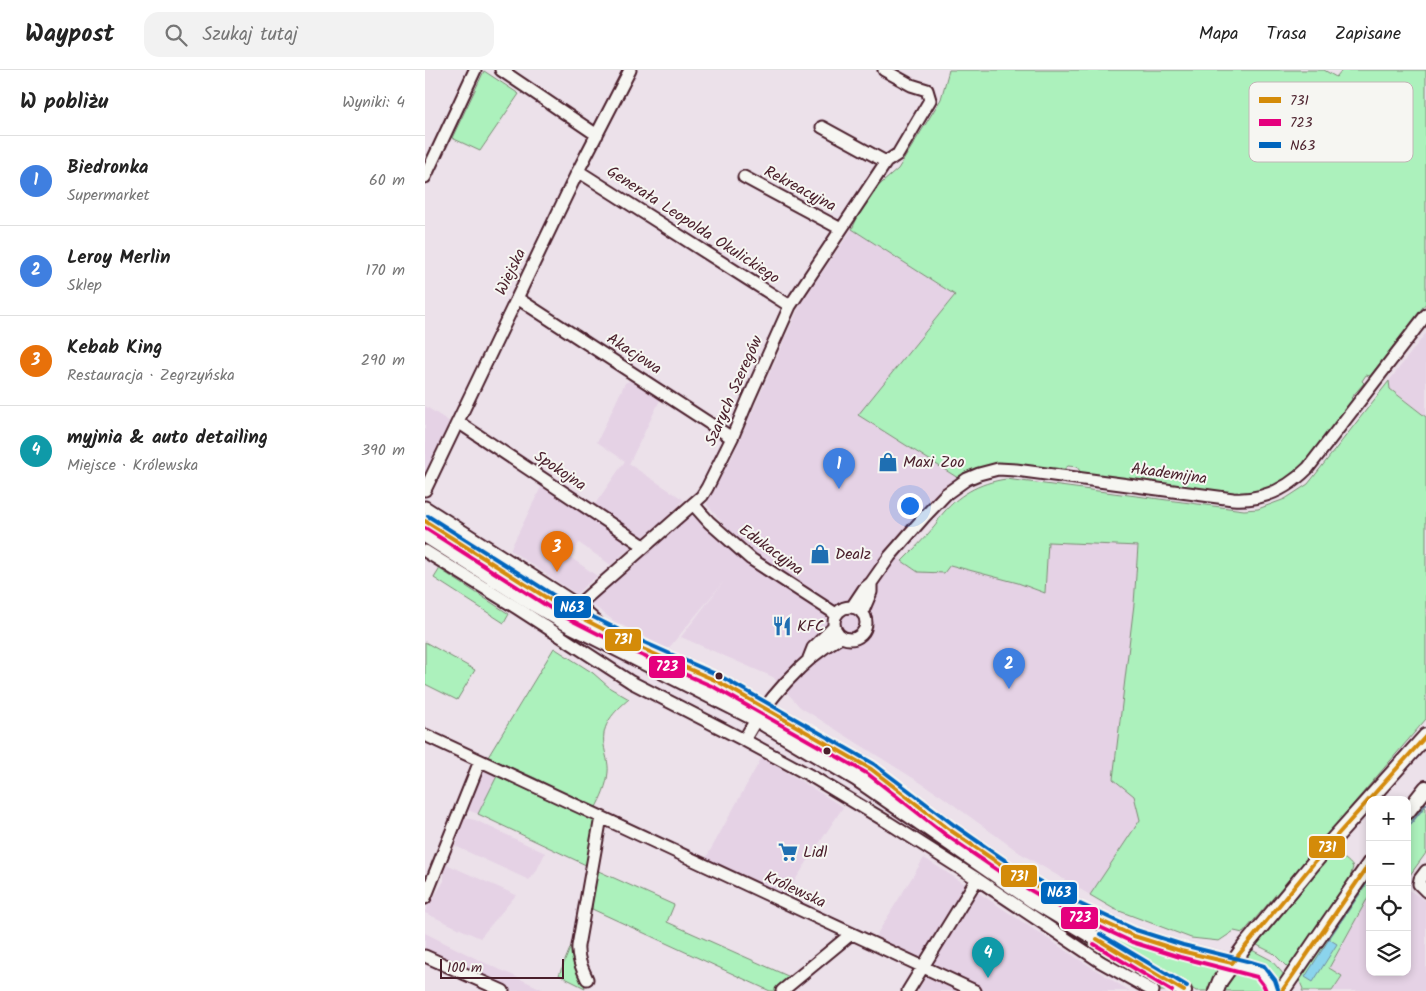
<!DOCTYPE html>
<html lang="pl">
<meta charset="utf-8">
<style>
:root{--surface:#fff;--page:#f2f2f2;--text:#222;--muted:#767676;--line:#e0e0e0;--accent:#1f6fb2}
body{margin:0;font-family:Kalam,sans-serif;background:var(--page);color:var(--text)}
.controls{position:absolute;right:15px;bottom:15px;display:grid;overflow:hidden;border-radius:10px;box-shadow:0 2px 8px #0003}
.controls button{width:45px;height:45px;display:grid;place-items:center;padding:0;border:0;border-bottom:1px solid var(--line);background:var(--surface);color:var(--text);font:25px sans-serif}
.scale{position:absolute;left:15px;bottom:12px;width:124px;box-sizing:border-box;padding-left:5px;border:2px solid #4a1f2b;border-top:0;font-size:14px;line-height:18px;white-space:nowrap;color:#4a1f2b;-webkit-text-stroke:4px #f6f6f2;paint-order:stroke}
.you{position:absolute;left:484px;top:435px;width:18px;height:18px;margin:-12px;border:4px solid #fff;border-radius:50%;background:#1a73e8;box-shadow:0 0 0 8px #1a73e833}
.badge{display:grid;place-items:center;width:32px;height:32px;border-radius:50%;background:var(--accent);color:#fff;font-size:16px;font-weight:700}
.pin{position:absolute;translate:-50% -41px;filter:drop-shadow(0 1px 2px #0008)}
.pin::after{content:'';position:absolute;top:26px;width:18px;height:15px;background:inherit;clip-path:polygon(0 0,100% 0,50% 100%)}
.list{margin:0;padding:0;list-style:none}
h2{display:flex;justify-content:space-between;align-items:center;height:65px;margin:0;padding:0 20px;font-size:21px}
h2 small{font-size:16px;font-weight:400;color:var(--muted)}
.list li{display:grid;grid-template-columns:32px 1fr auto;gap:15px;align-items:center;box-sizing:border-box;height:90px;padding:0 20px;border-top:1px solid var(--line)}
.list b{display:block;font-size:19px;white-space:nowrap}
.list p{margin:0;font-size:16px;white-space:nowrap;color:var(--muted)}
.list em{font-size:16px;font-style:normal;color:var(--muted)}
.icon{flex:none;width:28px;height:28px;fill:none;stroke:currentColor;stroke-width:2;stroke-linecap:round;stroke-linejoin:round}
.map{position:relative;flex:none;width:1001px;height:921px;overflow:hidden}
header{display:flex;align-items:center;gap:30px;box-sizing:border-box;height:70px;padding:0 25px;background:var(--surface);border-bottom:1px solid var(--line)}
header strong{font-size:24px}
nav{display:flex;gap:28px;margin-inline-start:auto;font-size:18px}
.search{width:350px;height:45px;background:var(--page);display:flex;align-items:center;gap:12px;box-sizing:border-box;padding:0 18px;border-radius:15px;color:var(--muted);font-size:19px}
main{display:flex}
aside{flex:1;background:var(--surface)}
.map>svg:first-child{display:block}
</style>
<header>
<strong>Waypost</strong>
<div class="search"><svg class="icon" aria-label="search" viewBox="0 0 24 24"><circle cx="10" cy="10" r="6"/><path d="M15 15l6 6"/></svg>Szukaj tutaj</div>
<nav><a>Mapa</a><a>Trasa</a><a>Zapisane</a></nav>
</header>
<main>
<aside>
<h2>W pobliżu<small>Wyniki: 4</small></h2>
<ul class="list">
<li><span class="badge" style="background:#3f7fe0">1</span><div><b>Biedronka</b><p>Supermarket</p></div><em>60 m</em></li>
<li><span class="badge" style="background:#3f7fe0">2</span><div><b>Leroy Merlin</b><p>Sklep</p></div><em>170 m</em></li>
<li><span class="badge" style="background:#e8710a">3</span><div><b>Kebab King</b><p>Restauracja · Zegrzyńska</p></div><em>290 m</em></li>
<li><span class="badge" style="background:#0f9aa8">4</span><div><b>myjnia &amp; auto detailing</b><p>Miejsce · Królewska</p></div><em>390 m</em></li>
</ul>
</aside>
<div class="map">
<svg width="1001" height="921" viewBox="0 0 1001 921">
<rect width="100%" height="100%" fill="#ece1ea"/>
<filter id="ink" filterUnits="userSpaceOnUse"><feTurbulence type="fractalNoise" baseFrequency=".02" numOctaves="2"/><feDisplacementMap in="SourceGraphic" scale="10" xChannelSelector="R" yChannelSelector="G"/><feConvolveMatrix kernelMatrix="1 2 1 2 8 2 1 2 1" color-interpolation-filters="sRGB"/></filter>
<g filter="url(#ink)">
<path fill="#e5d2e5" d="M427 159 530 225 434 345 533 408 462 477 477 491 493 502 525 495 593 513 620 523 623 472 713 476 709 534V726L716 750 665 825 595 783 515 725 375 637 348 607 256 567 299 511 243 579 189 551 165 533 264 446H273L290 467 316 489 325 478 302 458 282 435 285 422 306 389 375 235Z
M1001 263V347L965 319 964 311Z
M210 308 237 326 204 394 259 430 240 449 216 469 168 437 200 391 172 372 200 313Z
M0 336 25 352 0 406Z
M118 413 210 474 186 495 154 473 145 487 172 506 151 524 85 480Z
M337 687 418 737 359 827 280 790Z
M56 699 72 706 53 744 40 739Z
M40 748 50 750 120 783 111 802 104 810 30 776Z
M499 788 540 814 495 888 491 889 449 869Z
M21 794 91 825 55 868 0 843V841L19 811V800Z
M982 819 1001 831V921H907L917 906 904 898 941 831 945 826V902H982Z
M548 821 554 823 655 890 705 921H559L508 898 506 896V891Z
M0 863 52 889 117 919 116 921H84L0 883Z
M501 905 533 920 532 921H493Z"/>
<path fill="#acf1bc" stroke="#7b8874" d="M524 0H899L911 7 917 0H1001V233L945 306 941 305 937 311 939 313 926 328 929 331C908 357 880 402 850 416 838 422 826 423 812 424L657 404 652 397 643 396 637 401 569 394 549 399 533 408 433 345 530 225 427 159 443 125 473 99 516 29Z
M59 1 94 24 55 81 27 68Z
M964 311 965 319 1001 347V649L818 863 809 861 794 871 766 868 689 839 665 825 715 750 709 726 688 709 709 534 713 476 623 472 620 523 593 513 525 495 519 503 493 502 477 491C488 480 499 469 509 457 512 454 513 450 515 447 532 425 554 413 581 409L819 440 833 439 860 429 883 414Z
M13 498 84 544 79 553 9 508 14 500Z
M0 572 50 600 32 630 0 614Z
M129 578 168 603 185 618 204 629C189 642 176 654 179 675 180 684 184 693 183 702 182 715 176 728 170 739L110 708 63 687Z
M362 659 429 699 451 710 606 821 799 898 787 921H771L747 905 605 822 362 660Z
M72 706 172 752 163 796 53 744Z
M995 734 1001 738V783L982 809V751Z
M910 785C917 786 924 791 928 797L923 815 865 900 848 883 830 874 857 844 898 793 903 788Z
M169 799 249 835 242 852 365 907 349 921H345L167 839Z
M945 802V826L941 831 904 898 917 906 907 921H877L878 919 873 907Z
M562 806 671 877 745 921H732L558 811Z
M146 876 150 878 151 892 160 918 134 905Z
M827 880 846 890 860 906 853 917 818 890Z
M819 903 833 908 842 921H796C802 910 806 905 819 903Z"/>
<path fill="#8bd4ec" stroke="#718c9f" d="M904 869 912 874 888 912 880 907Z"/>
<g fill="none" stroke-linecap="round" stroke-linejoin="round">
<path stroke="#718c9f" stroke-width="2.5" d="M982 758 1001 734
M904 869 905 866 945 808"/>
<defs>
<path id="minor" d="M76 0 172 65
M397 57 461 92
M153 101 365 236
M0 107 50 0
M319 107 416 159
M92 228 307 368
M33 352 219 476
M0 420 153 101 205 0
M268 434 284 452 326 489 411 544
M0 437 153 535 173 553
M0 481 92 538 206 612 319 670 386 706 464 753 552 809 676 892 728 921
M153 535 268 434 277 426 282 418 307 368 323 330 365 236 461 92 473 84 505 30 502 20 486 15 459 0
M427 537 439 519 446 513 465 486 500 446 521 424 542 409 554 404 573 399 591 400 808 429C838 431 862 419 883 398L1001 245
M409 553a16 16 0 1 1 32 0a16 16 0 1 1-32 0Z
M437 543 446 522V513
M384 588 388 578 409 557
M0 665 550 921
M319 670C340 632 378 588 416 567
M1001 801 995 809 994 814 1001 821
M0 828 55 691
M0 886 78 921
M162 909C157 898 152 888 153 876L176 747
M357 921 426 864
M483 921 552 809"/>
<path id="major" d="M0 451 141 540 211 576 292 611 446 699 525 760 588 803 650 839 709 866 756 881 825 898 836 902 840 907 845 913 847 921
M0 465 107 533 141 553 331 649 432 709 607 830 759 921
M982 742 1001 718
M791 921 795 911 820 876 906 772 1001 666
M857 921 904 852 945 793"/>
</defs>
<use href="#minor" stroke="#4a1f2b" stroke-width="15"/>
<use href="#major" stroke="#4a1f2b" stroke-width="18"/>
<use href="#minor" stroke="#f6f6f2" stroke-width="11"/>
<use href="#major" stroke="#f6f6f2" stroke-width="14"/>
<defs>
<path id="bus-1" d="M0 451 141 540 211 576 292 611 446 699 525 760 588 803 650 839 709 866 756 881 807 893
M672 869 759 921
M807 893 906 772 1001 666
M857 921 945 793"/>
<path id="bus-2" d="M0 458 138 546 209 582 289 617 443 704 521 765 584 808 647 844 707 872 755 887 832 907 839 916 841 921
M669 874 747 921"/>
<path id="bus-3" d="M3 446 144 535 214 570 295 606 449 694 529 755 591 798 653 833 711 860 758 875 826 892 839 896 850 910 853 919
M675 864 762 916"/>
</defs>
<use href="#bus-1" stroke="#f6f6f2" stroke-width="8"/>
<use href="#bus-2" stroke="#f6f6f2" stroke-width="8"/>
<use href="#bus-3" stroke="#f6f6f2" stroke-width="8"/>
<use href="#bus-1" stroke="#d48b09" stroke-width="4"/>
<use href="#bus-2" stroke="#e5007d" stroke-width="4"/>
<use href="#bus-3" stroke="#0065bd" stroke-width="4"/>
</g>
</g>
<defs>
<symbol id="shop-bare" viewBox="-9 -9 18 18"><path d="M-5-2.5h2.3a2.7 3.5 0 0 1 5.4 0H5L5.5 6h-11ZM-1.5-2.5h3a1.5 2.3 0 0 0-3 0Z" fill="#1f6fb2" stroke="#f6f6f2" stroke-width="2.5" paint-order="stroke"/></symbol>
<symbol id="restaurant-bare" viewBox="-9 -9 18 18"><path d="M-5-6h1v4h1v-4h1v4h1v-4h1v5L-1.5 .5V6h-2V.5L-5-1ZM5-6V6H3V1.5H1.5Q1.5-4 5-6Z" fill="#1f6fb2" stroke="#f6f6f2" stroke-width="2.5" paint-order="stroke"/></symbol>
<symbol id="supermarket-bare" viewBox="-9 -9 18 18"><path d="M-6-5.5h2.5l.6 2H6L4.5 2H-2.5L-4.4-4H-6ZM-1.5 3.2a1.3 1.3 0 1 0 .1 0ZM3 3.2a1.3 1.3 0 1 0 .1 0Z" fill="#1f6fb2" stroke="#f6f6f2" stroke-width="2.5" paint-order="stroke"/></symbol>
</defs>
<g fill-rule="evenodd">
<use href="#shop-bare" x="449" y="378" width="28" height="28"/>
<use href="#shop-bare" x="381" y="470" width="28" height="28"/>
<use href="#restaurant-bare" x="343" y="542" width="28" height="28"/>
<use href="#supermarket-bare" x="349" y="768" width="28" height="28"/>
</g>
<g fill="#4a1f2b" stroke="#f6f6f2" stroke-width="2">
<circle cx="294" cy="606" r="4.5"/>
<circle cx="402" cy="681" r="4.5"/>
</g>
<g text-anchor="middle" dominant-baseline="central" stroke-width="4" stroke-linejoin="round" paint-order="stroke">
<g font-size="16" fill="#4a1f2b" stroke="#f6f6f2">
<text transform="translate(375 119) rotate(28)">Rekreacyjna</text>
<text transform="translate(268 155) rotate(33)">Generała Leopolda Okulickiego</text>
<text transform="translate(86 202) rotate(-64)">Wiejska</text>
<text transform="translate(209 284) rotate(33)">Akacjowa</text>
<text transform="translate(309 321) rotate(-66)">Szarych Szeregów</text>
<text transform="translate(135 401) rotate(34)">Spokojna</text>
<text transform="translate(744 404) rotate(8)">Akademijna</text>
<text transform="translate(346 480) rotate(36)">Edukacyjna</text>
<text transform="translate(370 820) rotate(25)">Królewska</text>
</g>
<g font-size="16" fill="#4a1f2b" stroke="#f6f6f2" text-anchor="start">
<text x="478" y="392">Maxi Zoo</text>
<text x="410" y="484">Dealz</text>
<text x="372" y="556">KFC</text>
<text x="378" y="782">Lidl</text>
</g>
</g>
<rect x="824" y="12" width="164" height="80" rx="8" fill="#f6f6f2" stroke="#c2b6b6" stroke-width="1"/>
<rect x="834" y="27" width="22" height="6" fill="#d48b09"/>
<rect x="834" y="49" width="22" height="7" fill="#e5007d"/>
<rect x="834" y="72" width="22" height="6" fill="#0065bd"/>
<g font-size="14" fill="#4a1f2b">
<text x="865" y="35">731</text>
<text x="865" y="57">723</text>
<text x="865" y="80">N63</text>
</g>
<g stroke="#f6f6f2" stroke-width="2">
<rect x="128" y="525" width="39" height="24" rx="5" fill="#0065bd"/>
<rect x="179" y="558" width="38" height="24" rx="5" fill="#d48b09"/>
<rect x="223" y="585" width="38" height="24" rx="5" fill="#e5007d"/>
<rect x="883" y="765" width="38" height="24" rx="5" fill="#d48b09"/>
<rect x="575" y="794" width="38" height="24" rx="5" fill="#d48b09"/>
<rect x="615" y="811" width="38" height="24" rx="5" fill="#0065bd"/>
<rect x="635" y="836" width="39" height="24" rx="5" fill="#e5007d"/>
</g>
<g font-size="14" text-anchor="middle" font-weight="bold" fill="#fff">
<text x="147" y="542">N63</text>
<text x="198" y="574">731</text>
<text x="242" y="601">723</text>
<text x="902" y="782">731</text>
<text x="594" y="811">731</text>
<text x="634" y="827">N63</text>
<text x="655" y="852">723</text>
</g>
</svg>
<div class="controls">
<button>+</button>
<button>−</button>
<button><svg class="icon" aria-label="locate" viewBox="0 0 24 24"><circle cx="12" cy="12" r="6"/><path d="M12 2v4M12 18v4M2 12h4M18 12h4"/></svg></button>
<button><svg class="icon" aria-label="layers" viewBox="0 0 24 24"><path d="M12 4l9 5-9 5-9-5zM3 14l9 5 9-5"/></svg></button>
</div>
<div class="scale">100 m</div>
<div class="you"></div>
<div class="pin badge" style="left:414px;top:419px;background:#3f7fe0">1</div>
<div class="pin badge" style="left:584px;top:619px;background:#3f7fe0">2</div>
<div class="pin badge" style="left:132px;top:502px;background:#e8710a">3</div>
<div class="pin badge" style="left:563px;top:908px;background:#0f9aa8">4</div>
</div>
</main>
